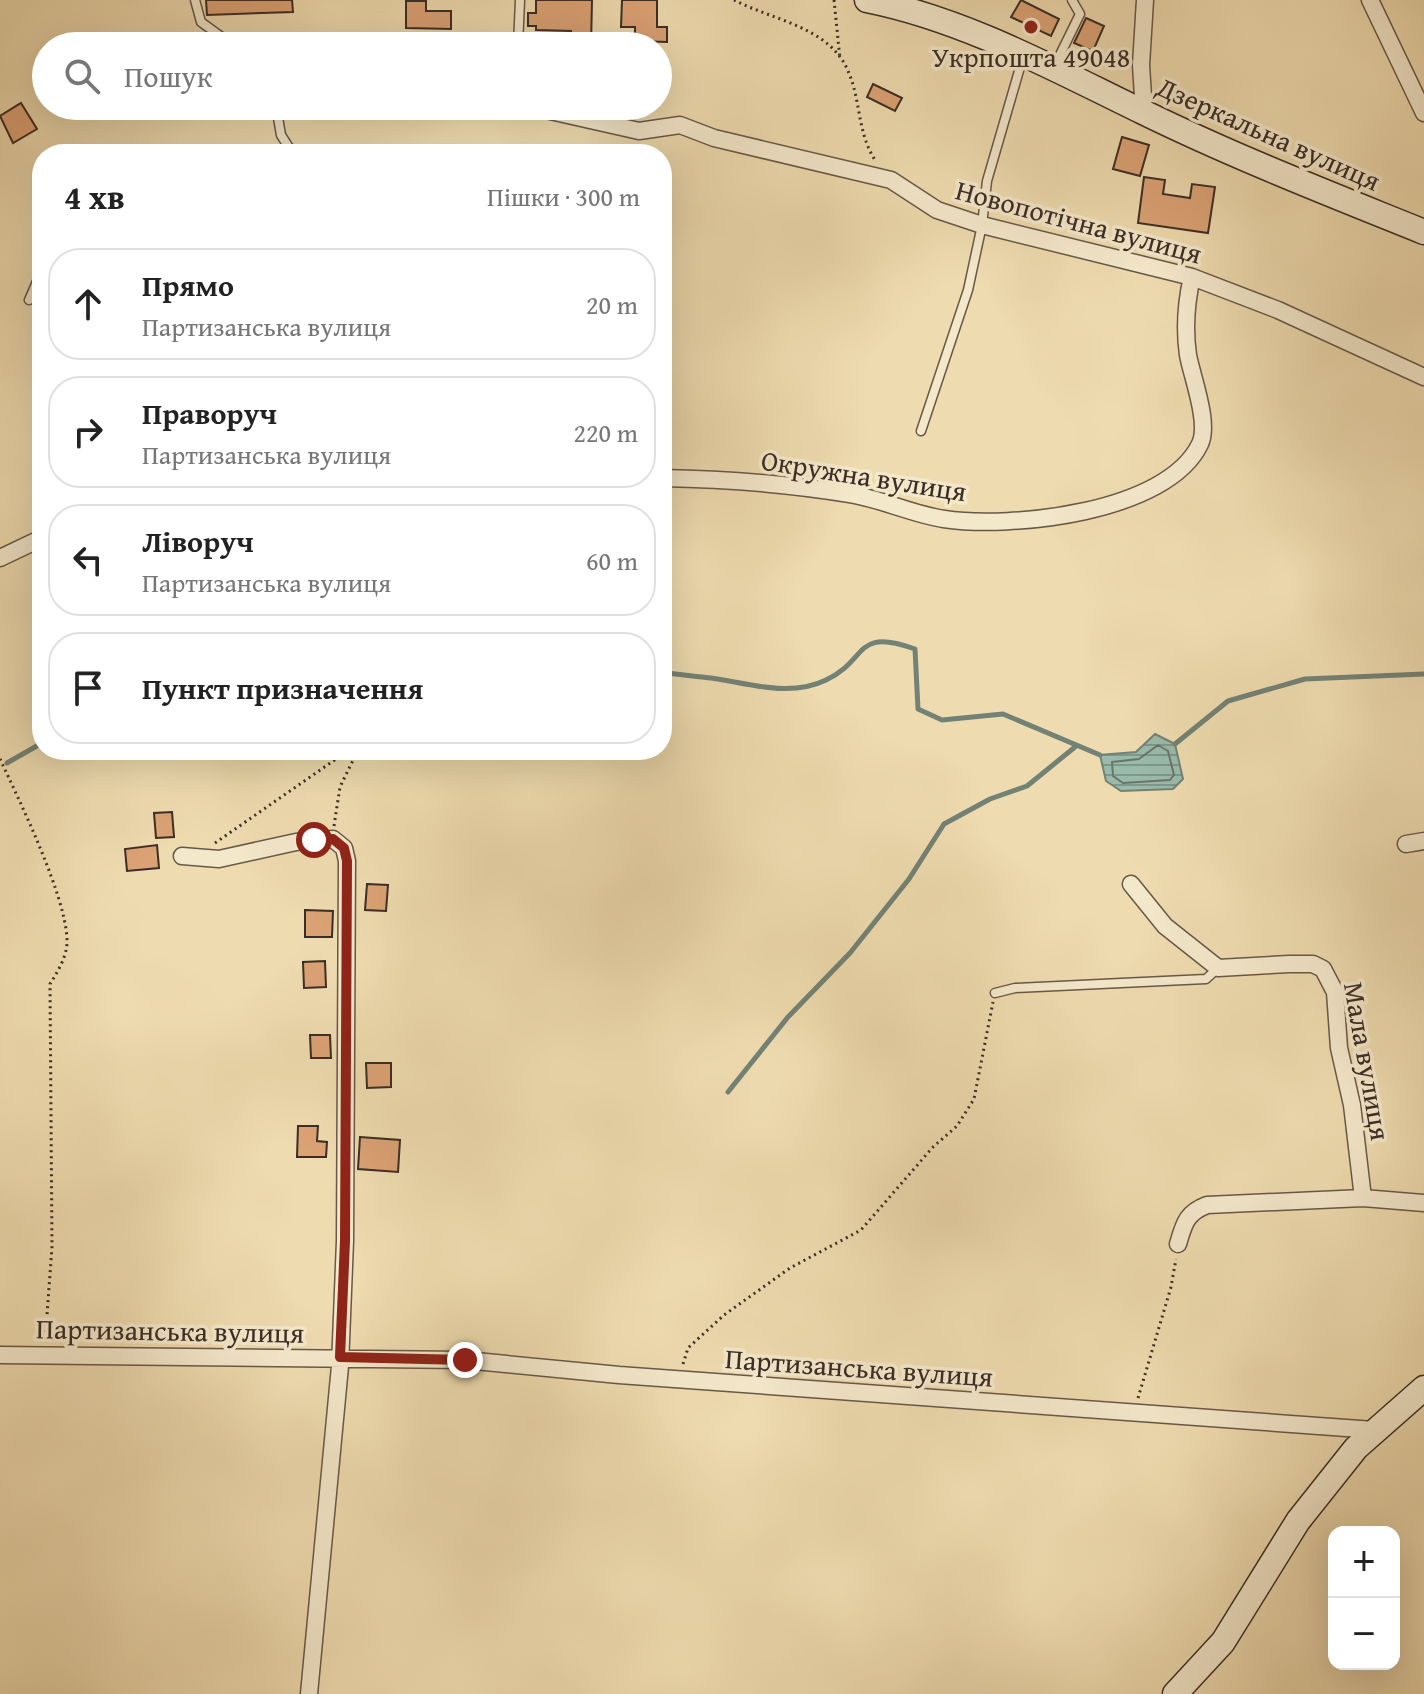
<!DOCTYPE html>
<html lang="uk">
<meta charset="utf-8">
<style>
:root{--surface:#fff;--page:#f2f2f2;--text:#222;--muted:#767676;--line:#e0e0e0}
body{margin:0;font-family:"Gentium Book Plus",serif;background:var(--page);color:var(--text)}
.controls{position:absolute;right:24px;bottom:24px;display:grid;overflow:hidden;border-radius:16px;box-shadow:0 8px 32px #0002}
.controls button{width:72px;height:72px;display:grid;place-items:center;padding:0;border:0;border-bottom:2px solid var(--line);background:var(--surface);color:var(--text);font:40px sans-serif}
.stop{position:absolute;width:24px;height:24px;margin:-18px;border:6px solid #8f2418;border-radius:50%;background:#fff}
.stop.end{background:#8f2418;border-color:#fff;box-shadow:0 2px 8px #0008}
.list{margin:0;padding:0;list-style:none}
h2{display:flex;justify-content:space-between;align-items:center;height:104px;margin:0;padding:0 32px;font-size:34px}
h2 small{font-size:26px;font-weight:400;color:var(--muted)}
.list li{display:grid;grid-template-columns:52px 1fr auto;gap:24px;align-items:center;box-sizing:border-box;height:112px;margin:0 16px 16px;padding:0 16px;border:2px solid var(--line);border-radius:32px}
.list b{display:block;font-size:30px;white-space:nowrap}
.list p{margin:0;font-size:26px;white-space:nowrap;color:var(--muted)}
.list em{font-size:26px;font-style:normal;color:var(--muted)}
.icon{flex:none;width:44px;height:44px;fill:none;stroke:currentColor;stroke-width:2;stroke-linecap:round;stroke-linejoin:round}
.map{position:relative;flex:none;width:1424px;height:1694px;overflow:hidden}
.search{position:absolute;background:var(--surface);box-shadow:0 8px 32px #0002;left:32px;top:32px;width:640px;height:88px;display:flex;align-items:center;gap:20px;box-sizing:border-box;padding:0 28px;border-radius:44px;color:var(--muted);font-size:30px}
.panel{position:absolute;background:var(--surface);box-shadow:0 8px 32px #0002;left:32px;top:144px;width:640px;height:616px;border-radius:32px}
.map>svg:first-child{display:block}
</style>
<div class="map">
<svg width="1424" height="1694" viewBox="0 0 1424 1694">
<defs>
<pattern id="water-rules" width="6" height="5" patternUnits="userSpaceOnUse" patternTransform="scale(2)"><rect width="6" height="5" fill="#99bbab"/><path d="M0 2.5h6" fill="none" stroke="#7e988b"/></pattern>
</defs>
<rect width="100%" height="100%" fill="#eedbaf"/>
<filter id="stains"><feTurbulence type="fractalNoise" baseFrequency=".0025" numOctaves="4"/><feColorMatrix values="0 0 0 0 .2 0 0 0 0 .09 0 0 0 0 .02 0 0 0 .5 -.17"/></filter>
<radialGradient id="worn" r=".72"><stop offset=".6" stop-color="#630" stop-opacity="0"/><stop offset="1" stop-color="#630" stop-opacity=".3"/></radialGradient>
<path fill="url(#water-rules)" stroke="#738276" stroke-width="2" d="M1155 734 1175 744 1183 779 1173 789 1121 791 1106 781 1100 755 1136 752Z"/>
<g fill="none" stroke-linecap="round" stroke-linejoin="round">
<path stroke="#6a7468" stroke-width="2" d="M1158 745 1168 751 1174 775 1170 780 1123 783 1113 776 1112 762 1139 759Z"/>
<path stroke="#738276" stroke-width="5" d="M662 672C678 675 695 676 711 678 749 683 789 698 826 680 869 660 853 627 915 649L918 709 942 720 1003 714 1100 755
M1175 744 1228 701 1305 679 1424 674
M7 763 42 743
M728 1092 788 1017 850 953 909 879 944 824 990 799 1027 786 1075 747"/>
</g>
<path fill="#dba275" stroke="#3b2d26" stroke-width="2" d="M206 0H292L293 12 207 15Z
M536 0H592L591 46H571V31L536 30V26H528V13H536Z
M622 0H657V27H667V42L635 41V27H621Z
M1021 0 1059 19 1051 36 1011 17Z
M406 1H426V11H451V29L406 28Z
M1086 18 1104 26 1093 51 1074 43Z
M873 84 902 98 895 111 867 97Z
M21 103 37 129 13 143 0 116Z
M1122 137 1149 145 1140 176 1113 169Z
M1144 177 1165 180 1163 194 1190 198 1192 184 1215 187 1208 233 1138 223Z
M172 812 174 837 156 838 154 813Z
M157 845 159 868 127 871 125 849Z
M367 884 388 885 386 911 365 910Z
M305 910 333 911 332 937H305Z
M325 961 326 987 304 988 303 962Z
M310 1035H330L331 1058H311Z
M366 1063H391V1087L367 1088Z
M298 1126H318L317 1141 327 1142 326 1157H297Z
M360 1137 400 1140 398 1172 358 1169Z"/>
<g fill="none" stroke-linecap="round" stroke-linejoin="round">
<defs>
<path id="lane" d="M195 0 201 22 234 46
M518 46 520 0
M1054 67 1080 14 1072 0
M276 106 281 135 293 154
M29 300 42 270
M921 431 968 290 982 225 987 181 1023 57
M995 993 1015 988 1206 979 1218 968"/>
<path id="street" d="M1370 0 1424 113
M528 106 639 131 680 125 714 138 891 180 937 210 982 225 1192 277 1278 310 1424 377
M1144 112 1141 65 1145 0
M662 478C725 479 788 484 850 494 881 499 912 514 944 519 1011 529 1167 513 1200 444 1210 423 1192 377 1188 355 1184 327 1186 303 1192 277
M0 558 42 538
M1406 844 1424 841
M182 856 219 859 296 842 333 839 344 848 347 861 345 1241 340 1366 309 1694
M1131 884 1165 926 1218 968 1289 964H1313L1323 969 1335 992 1339 1048 1352 1105 1363 1198
M1178 1244C1184 1224 1186 1213 1207 1205L1363 1198 1424 1203
M0 1355 465 1360 619 1375 1374 1430"/>
<path id="secondary" d="M867 0C966 20 1054 69 1143 112 1235 157 1330 194 1424 232
M1175 1694 1223 1642 1298 1521 1356 1448 1424 1388"/>
</defs>
<use href="#lane" stroke="#685848" stroke-width="11"/>
<use href="#street" stroke="#685848" stroke-width="19"/>
<use href="#secondary" stroke="#3b2d26" stroke-width="27"/>
<path stroke="#3b2d26" stroke-width="3" stroke-dasharray="2 4" stroke-linecap="butt" d="M734 0C772 20 830 27 848 71 861 100 857 132 875 160
M834 0 840 59
M0 759C20 802 65 894 67 939 68 955 58 971 50 984L52 1247 45 1342
M334 826 340 787 358 750
M215 843 349 750
M683 1364 688 1348 724 1315 790 1268 861 1230 933 1147 957 1126 974 1099 993 1002
M1138 1398 1171 1287 1176 1259"/>
<use href="#lane" stroke="#f4e8cb" stroke-width="8"/>
<use href="#street" stroke="#f4e8cb" stroke-width="16"/>
<use href="#secondary" stroke="#f4e8cb" stroke-width="24"/>
</g>
<g fill="none" stroke-linecap="round" stroke-linejoin="round">
<path stroke="#8f2418" stroke-width="10" d="M314 840 333 839 344 848 347 861 345 1241 340 1357 465 1360"/>
</g>
<circle fill="#8f2418" stroke="#f4e8cb" stroke-width="3" cx="1031" cy="27" r="8"/>
<g text-anchor="middle" dominant-baseline="central" stroke-width="7" stroke-linejoin="round" paint-order="stroke">
<g font-size="28" fill="#3b2d26" stroke="#f4e8cb">
<text x="1031" y="56">Укрпошта 49048</text>
</g>
<g font-size="28" fill="#3b2d26" stroke="#f4e8cb">
<text transform="translate(1269 133) rotate(24)">Дзеркальна вулиця</text>
<text transform="translate(1079 221) rotate(15)">Новопотічна вулиця</text>
<text transform="translate(864 475) rotate(9)">Окружна вулиця</text>
<text transform="translate(1368 1061) rotate(80)">Мала вулиця</text>
<text transform="translate(170 1330) rotate(1)">Партизанська вулиця</text>
<text transform="translate(859 1367) rotate(4)">Партизанська вулиця</text>
</g>
</g>
<rect width="100%" height="100%" filter="url(#stains)"/>
<rect width="100%" height="100%" fill="url(#worn)"/>
</svg>
<div class="controls">
<button>+</button>
<button>−</button>
</div>
<div class="stop" style="left:314px;top:840px"></div>
<div class="stop end" style="left:465px;top:1360px"></div>
<div class="search"><svg class="icon" aria-label="search" viewBox="0 0 24 24"><circle cx="10" cy="10" r="6"/><path d="M15 15l6 6"/></svg>Пошук</div>
<section class="panel">
<h2>4 хв<small>Пішки · 300 m</small></h2>
<ul class="list">
<li><svg class="icon" aria-label="ahead" viewBox="0 0 24 24"><path d="M12 20V5M6 11l6-6 6 6"/></svg><div><b>Прямо</b><p>Партизанська вулиця</p></div><em>20 m</em></li>
<li><svg class="icon" aria-label="right" viewBox="0 0 24 24"><path d="M7 20v-9h11M14 6l5 5-5 5"/></svg><div><b>Праворуч</b><p>Партизанська вулиця</p></div><em>220 m</em></li>
<li><svg class="icon" aria-label="left" viewBox="0 0 24 24"><path d="M17 20v-9H6M10 6l-5 5 5 5"/></svg><div><b>Ліворуч</b><p>Партизанська вулиця</p></div><em>60 m</em></li>
<li><svg class="icon" aria-label="arrive" viewBox="0 0 24 24"><path d="M6 21V4h12l-3 4 3 4H6"/></svg><div><b>Пункт призначення</b></div></li>
</ul>
</section>
</div>
